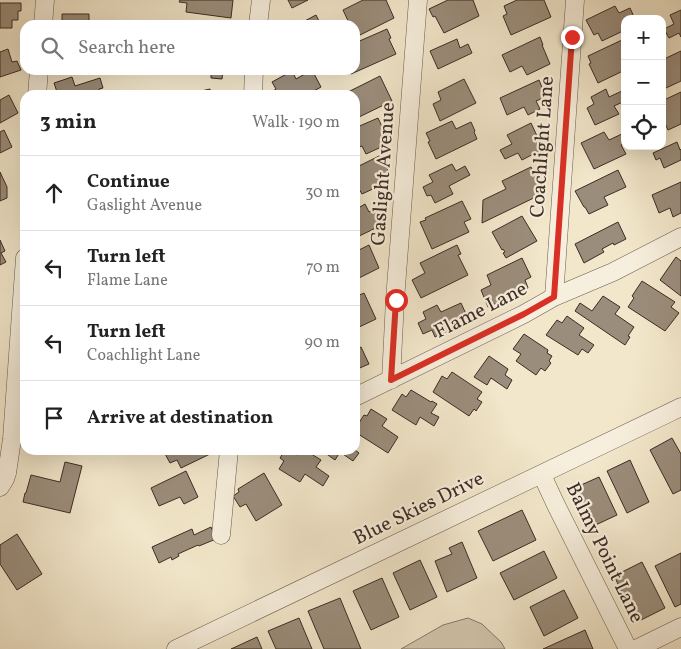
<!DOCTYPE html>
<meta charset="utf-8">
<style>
:root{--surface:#fff;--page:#f6f6f6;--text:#222;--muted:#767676;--line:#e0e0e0}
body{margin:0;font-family:Vollkorn,serif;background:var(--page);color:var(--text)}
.controls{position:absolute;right:15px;top:15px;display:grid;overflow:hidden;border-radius:10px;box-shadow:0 5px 20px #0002}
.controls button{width:45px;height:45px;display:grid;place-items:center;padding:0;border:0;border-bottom:1px solid var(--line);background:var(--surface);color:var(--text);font:25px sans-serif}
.stop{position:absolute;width:15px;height:15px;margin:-11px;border:4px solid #d93025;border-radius:50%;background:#fff}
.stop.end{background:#d93025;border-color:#fff;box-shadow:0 1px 5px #0008}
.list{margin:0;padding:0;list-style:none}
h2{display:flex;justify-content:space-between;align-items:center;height:65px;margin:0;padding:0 20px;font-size:21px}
h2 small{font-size:16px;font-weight:400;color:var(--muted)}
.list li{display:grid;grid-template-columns:32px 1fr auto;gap:15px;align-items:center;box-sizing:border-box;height:75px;padding:0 20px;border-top:1px solid var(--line)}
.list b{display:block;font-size:19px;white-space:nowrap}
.list p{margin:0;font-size:16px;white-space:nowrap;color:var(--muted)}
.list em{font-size:16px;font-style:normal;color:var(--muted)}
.icon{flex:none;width:28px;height:28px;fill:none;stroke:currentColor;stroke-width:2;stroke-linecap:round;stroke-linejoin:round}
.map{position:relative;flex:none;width:681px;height:649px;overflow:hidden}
.search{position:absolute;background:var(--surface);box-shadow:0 5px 20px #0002;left:20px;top:20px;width:340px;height:55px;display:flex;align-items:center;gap:12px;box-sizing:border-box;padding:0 18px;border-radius:15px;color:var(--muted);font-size:19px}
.panel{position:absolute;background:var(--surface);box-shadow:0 5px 20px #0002;left:20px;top:90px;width:340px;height:365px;border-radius:15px}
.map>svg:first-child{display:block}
</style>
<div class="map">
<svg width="681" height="649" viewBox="0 0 681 649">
<rect width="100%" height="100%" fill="#f2e7cb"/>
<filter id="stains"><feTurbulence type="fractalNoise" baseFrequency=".004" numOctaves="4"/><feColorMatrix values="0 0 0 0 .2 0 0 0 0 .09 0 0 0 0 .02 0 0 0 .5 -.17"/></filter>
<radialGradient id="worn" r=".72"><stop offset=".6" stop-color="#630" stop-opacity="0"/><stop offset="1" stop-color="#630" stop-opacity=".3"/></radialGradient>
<path fill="#d3c7af" stroke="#887a6a" d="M468 618 482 624 501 642 505 649H401L443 625Z"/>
<path fill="#9b8d7b" stroke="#3c2c24" d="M180 0H233L231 18 186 12 187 3 179 2Z
M288 0H308L292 8Z
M363 0H386L394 18 356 37 355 25H350L343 10Z
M448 0H473L479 16 444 33 435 16 433 17 429 9Z
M517 0H544L551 17 511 35 503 16 507 14 504 6Z
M0 3H21V11H18V20H12V28H0Z
M615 6 619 13 630 8 635 19H625V30L602 41 598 33 594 35 586 20Z
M681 10V37L679 33 669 38 664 29 674 24 670 15Z
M62 14H89V23H97V25H60V22H62Z
M316 15 321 25H297Z
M387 29 391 38 389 39 396 54 351 74 349 70H355V43Z
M540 37 543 45H542L550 64 527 75 522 66 510 72 502 55Z
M457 39 460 48 468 44 472 53 438 69 430 51Z
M622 40 625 45V57H623L625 61V70L598 83 589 64 591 63 588 56Z
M8 49 12 62 17 61 21 70 0 77V52Z
M681 51V81L666 88 662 80V60Z
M189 70H223L222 79 211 78V73L189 72Z
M312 70 321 87 307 95H275L273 91 276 89 272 82 292 71 296 79Z
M380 76 392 101 359 117 355 109V95H349L348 92Z
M72 77 75 86 100 78 103 88 99 89 101 95H55V92H57L54 83Z
M464 79 476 103 440 121 433 104 441 100 438 92Z
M539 80 546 97 536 101 540 109 528 115 524 107 507 115 500 98Z
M210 89 211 95H184Z
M606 89 609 97 622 91 625 95V101L614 106 619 114 595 125 587 108 594 104 591 97Z
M681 92V124L668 130 664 121 662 122V101Z
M9 95 18 113 0 123V100Z
M378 118 386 135H384L388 144 366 154 362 146 355 149V128Z
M452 121 456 129 471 122 475 131 474 132 477 139 436 159 428 142 430 141 426 133Z
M531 123 543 149 522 160 518 153 505 159 500 150 512 144 507 135Z
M4 130 12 147 0 153V132Z
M604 132 609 140 624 133 625 144 621 145 626 154 594 169 581 143Z
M677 142 680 150 681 149V160L664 168 660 158 656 160 653 153Z
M381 155 385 163H383L387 167 388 172 386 173 388 177V182L362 194 358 187 355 188V168Z
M452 164 456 171 465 166 470 175 449 186 453 194 435 203 431 195 427 196 423 187 433 182 429 175Z
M531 167 544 193 482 223 483 200 506 189 502 181Z
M618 170 626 187 604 197 608 205 589 214 585 207H584L575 191Z
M0 172 7 187V198L0 201Z
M681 182V213L673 217 670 208 659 213 652 195Z
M462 201 471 219 464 222 469 232 432 249 420 222 426 220 425 218Z
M365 204 369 212 375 209 380 218 377 219 380 226 355 238V210Z
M522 216 537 241 506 258 503 253 505 252 503 249 502 250 492 232Z
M618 222 626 239 614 245 613 243 602 249 604 252 584 263 575 244Z
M0 240 5 251 1 253 6 262 0 265Z
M369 245 379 268 355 280V252Z
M457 245 461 254 458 255 468 275 421 298 412 280 425 273 420 263Z
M676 257 681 261V296L660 280Z
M522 258 531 277 525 280 528 288 488 307 481 290 491 285 487 275Z
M642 281 675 302 671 307 679 313 665 331 628 307 634 298 632 296Z
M364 293 376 319 355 329V297Z
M603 296 620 307 615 314 634 327 628 336 630 337 625 345 575 311 580 303 592 311Z
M461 303 466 314 458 317 461 325 435 337 432 330 423 334 418 323 426 319 423 312 437 305 441 312Z
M567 316 584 328 579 335 594 345 588 353 582 349 578 355 546 335 557 320 562 323Z
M524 334 548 350 547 353 552 356 549 361 551 363 545 371 541 368 536 375 516 361 521 354 513 349Z
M361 347 369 364 355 370V350Z
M489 356 508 369 505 375 512 380 507 389 491 378 487 385 474 377Z
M452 372 482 392 477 399 482 402 476 411 474 409 469 416 433 392 442 376 447 379Z
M411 390 431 402 432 401 437 404 431 413 439 417 434 426 420 417 416 425 392 410 402 394 406 397Z
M371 409 387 419 382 426 398 437 388 453 355 432V429L364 415 367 416Z
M672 438 681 454V490L673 494 650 450Z
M163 450H208L210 454 181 468 177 460 170 463Z
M285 450H289L297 455 300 450H305L321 460 316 467 329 476 323 486 305 474 300 482 279 469 284 461 280 458Z
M321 450H355L359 453 353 461 340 452 335 460Z
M630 460 649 502 627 513 607 471Z
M65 462 82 466 70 513 23 502 25 493H26L31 475 60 482Z
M186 471 198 497 184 504 180 497 159 506 151 488Z
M264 473 282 505 256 521 246 504 240 507 233 496 239 492 238 489Z
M599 477 617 515 587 529 570 490Z
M522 510 536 540 493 561 478 531Z
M211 527 216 539 199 546 198 545 178 554 179 556 172 560 171 557 159 563 152 547 192 529 194 535Z
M17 534 42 574 17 590 0 564V545Z
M462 542 477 578 447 592 435 561 452 554 449 548Z
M544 551 557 578 514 600 500 573Z
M681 553V604L675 607 655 566Z
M420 560 437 597 410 610 393 573Z
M642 562 665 608 637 622 614 576Z
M382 578 399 617 371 630 353 591Z
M564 590 578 618 544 636 530 607Z
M340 598 361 649H324L308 611Z
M299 618 312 649H276L268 631Z
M585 630 593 649H543Z
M257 637 262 649H231Z"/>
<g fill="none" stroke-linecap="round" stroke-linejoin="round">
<defs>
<path id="street" d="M43 25 45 0
M258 25 261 0
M37 95 39 70
M253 95 254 70
M554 297 575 0
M391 380 395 300 418 0
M355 397 524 314 554 297 613 272 681 237
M542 475 556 505 628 649
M0 487 5 479 7 473 12 439 25 258
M221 535 229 450
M176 649C344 569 513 489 681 407
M636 649 681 627"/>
</defs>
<use href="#street" stroke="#6a5b4e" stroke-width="19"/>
<use href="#street" stroke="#f7efdd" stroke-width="18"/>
</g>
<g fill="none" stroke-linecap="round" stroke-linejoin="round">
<path stroke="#d93025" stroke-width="6" d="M396 300 391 380 524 314 554 297 572 37"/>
</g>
<g text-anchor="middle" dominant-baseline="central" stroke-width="4.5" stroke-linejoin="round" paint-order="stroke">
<g font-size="20" fill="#3c2c24" stroke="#f7efdd">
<text transform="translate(543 147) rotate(-86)">Coachlight Lane</text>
<text transform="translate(384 174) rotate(-86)">Gaslight Avenue</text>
<text transform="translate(481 311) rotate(-27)">Flame Lane</text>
<text transform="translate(419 509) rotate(-26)">Blue Skies Drive</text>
<text transform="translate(604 553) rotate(64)">Balmy Point Lane</text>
</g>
</g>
<rect width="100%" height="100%" filter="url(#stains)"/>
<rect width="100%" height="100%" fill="url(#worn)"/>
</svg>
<div class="controls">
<button>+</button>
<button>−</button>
<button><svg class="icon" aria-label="locate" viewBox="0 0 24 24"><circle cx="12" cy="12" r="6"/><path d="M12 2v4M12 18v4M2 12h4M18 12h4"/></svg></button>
</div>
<div class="stop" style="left:396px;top:300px"></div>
<div class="stop end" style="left:572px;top:37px"></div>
<div class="search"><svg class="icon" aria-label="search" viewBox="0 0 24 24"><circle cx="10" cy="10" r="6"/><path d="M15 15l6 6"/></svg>Search here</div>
<section class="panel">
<h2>3 min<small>Walk · 190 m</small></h2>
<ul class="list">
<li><svg class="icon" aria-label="ahead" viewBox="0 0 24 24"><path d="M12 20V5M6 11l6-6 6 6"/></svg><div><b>Continue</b><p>Gaslight Avenue</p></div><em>30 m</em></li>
<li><svg class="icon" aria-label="left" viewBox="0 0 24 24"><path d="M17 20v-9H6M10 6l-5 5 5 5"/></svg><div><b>Turn left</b><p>Flame Lane</p></div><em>70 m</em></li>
<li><svg class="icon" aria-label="left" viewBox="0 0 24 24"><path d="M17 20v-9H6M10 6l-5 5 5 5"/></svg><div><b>Turn left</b><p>Coachlight Lane</p></div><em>90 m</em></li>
<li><svg class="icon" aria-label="arrive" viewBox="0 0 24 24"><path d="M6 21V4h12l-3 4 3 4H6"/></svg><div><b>Arrive at destination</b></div></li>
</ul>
</section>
</div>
